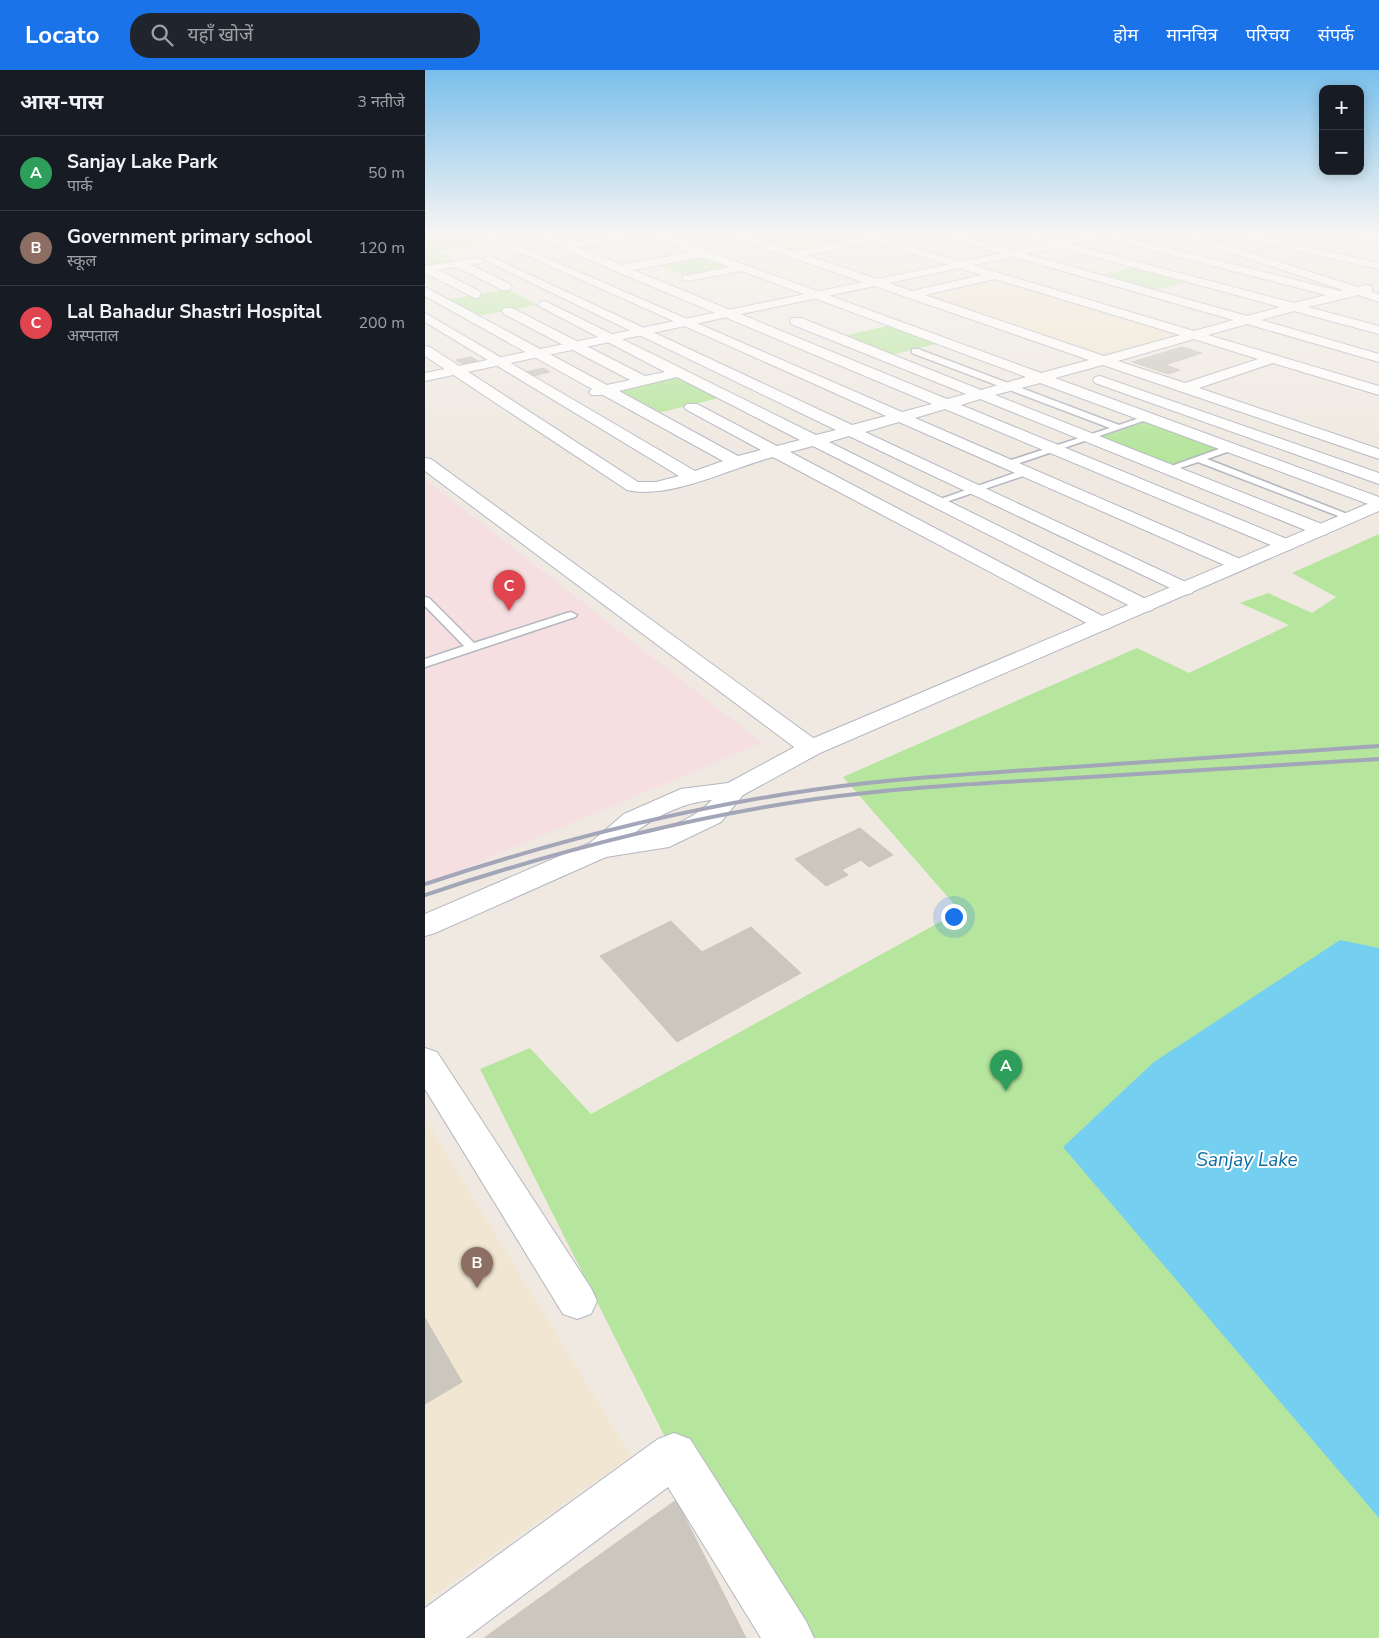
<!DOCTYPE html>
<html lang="hi">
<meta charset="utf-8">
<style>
:root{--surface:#171b24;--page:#20242c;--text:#f1f3f6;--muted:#9ea1a6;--line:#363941;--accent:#1a73e8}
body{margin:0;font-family:"Nunito Sans","Noto Sans Devanagari",sans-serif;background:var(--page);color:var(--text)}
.controls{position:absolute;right:15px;top:15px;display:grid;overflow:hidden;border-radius:10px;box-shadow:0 2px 12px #0003}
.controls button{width:45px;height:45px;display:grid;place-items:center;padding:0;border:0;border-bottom:1px solid var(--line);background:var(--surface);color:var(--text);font:25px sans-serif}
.you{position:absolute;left:528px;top:846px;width:18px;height:18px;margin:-12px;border:4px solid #fff;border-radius:50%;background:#1a73e8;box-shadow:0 0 0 8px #1a73e833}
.badge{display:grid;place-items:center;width:32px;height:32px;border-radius:50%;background:var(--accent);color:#fff;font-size:16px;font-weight:700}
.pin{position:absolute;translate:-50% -41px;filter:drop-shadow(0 1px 2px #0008)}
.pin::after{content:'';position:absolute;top:26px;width:18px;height:15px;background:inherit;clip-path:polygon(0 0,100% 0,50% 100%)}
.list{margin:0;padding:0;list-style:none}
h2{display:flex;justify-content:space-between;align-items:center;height:65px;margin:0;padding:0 20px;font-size:21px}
h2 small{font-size:16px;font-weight:400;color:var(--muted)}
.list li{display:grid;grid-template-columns:32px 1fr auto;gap:15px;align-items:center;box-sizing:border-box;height:75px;padding:0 20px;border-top:1px solid var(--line)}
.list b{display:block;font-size:19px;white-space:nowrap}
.list p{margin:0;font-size:16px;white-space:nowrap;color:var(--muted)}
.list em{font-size:16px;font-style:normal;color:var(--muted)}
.icon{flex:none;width:28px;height:28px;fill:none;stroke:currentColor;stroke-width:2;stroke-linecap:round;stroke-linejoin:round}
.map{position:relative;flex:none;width:954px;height:1568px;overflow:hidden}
header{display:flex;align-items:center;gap:30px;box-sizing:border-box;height:70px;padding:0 25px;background:var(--accent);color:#fff}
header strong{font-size:24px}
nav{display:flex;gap:28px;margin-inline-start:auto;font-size:18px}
.search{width:350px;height:45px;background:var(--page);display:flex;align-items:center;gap:12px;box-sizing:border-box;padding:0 18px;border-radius:20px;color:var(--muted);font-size:19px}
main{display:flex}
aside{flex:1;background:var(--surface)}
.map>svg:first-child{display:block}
</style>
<header>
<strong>Locato</strong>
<div class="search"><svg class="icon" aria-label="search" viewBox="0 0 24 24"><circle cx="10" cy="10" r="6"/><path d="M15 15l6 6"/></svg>यहाँ खोजें</div>
<nav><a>होम</a><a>मानचित्र</a><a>परिचय</a><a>संपर्क</a></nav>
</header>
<main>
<aside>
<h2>आस-पास<small>3 नतीजे</small></h2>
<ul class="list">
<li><span class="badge" style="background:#2e9e5b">A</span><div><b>Sanjay Lake Park</b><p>पार्क</p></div><em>50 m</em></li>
<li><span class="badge" style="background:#8d6e63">B</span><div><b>Government primary school</b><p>स्कूल</p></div><em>120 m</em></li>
<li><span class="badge" style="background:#e0444e">C</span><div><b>Lal Bahadur Shastri Hospital</b><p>अस्पताल</p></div><em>200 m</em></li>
</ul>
</aside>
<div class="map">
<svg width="954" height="1568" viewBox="0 0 954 1568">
<rect width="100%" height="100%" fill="#efe9e1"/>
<path fill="#f0e6d1" d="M308 162H421L444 168 370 182Z
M571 208 757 264 680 286 496 225Z
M0 1049 206 1386 0 1532Z"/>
<path fill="#f5dfe0" d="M0 409 337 673 0 815Z"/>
<path fill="#b6e59e" d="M0 162H35L61 174 14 181 29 191 0 196Z
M885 162H954V164L926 171Z
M279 184 315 197 263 207 229 193Z
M715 196 767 211 725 221 674 206Z
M82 219 113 235 52 246 22 230Z
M466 255 515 273 462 286 414 267Z
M252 305 298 327 229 344 185 321Z
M726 350 799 377 741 398 669 369Z
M954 464V1568H360L249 1385 55 999 105 978 166 1044 535 841 418 707 712 578 764 603 864 555 815 533 843 523 887 543 911 527 867 503Z"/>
<path fill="#75cff0" d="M915 870 954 878V1448L638 1077 729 992Z"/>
<path fill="#cbc7bf" stroke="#cbc5ba" d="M757 277 777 283 740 295 755 300 743 304 707 292Z
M46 287 53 291 38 294 31 290Z
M118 298 125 302 108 306 101 302Z
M435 758 468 785 444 797 436 790 417 800 423 805 401 816 370 789Z
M246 851 277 882 326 857 376 903 252 972 175 886Z
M0 1248 37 1312 0 1334Z
M251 1430 321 1568H59Z"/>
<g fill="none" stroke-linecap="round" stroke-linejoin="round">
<defs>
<path id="service" d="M487 279H493L694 355 723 345 727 348 586 396H580V392L685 358 487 283Z
M805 375 808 376V380L782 389 930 447 929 449H921L773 392 743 402 738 399Z
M601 399 606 402 604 404 515 434 512 435 507 432Z
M0 527 4 528 49 573 142 543 146 542 152 545 150 547 0 597V589L39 576 0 536Z"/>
<path id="minor" d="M49 162H62L477 342 507 334 190 201 102 162H115L142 173 213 162H234L233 163 616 303 664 290 298 164 297 162H311L368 181 437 168 422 162H436L769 261 808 250 509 164 508 162H523L822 246 855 237 585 164 584 162H599L869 233 901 225 664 164 663 162H678L915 221 942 215 946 216 948 219 946 222 883 237 954 256V264L869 241 836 250 954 284V292L822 254 783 265 954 316V325L848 293 774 318 954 379V389L678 295 630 308 954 427V438L615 313 570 325 902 456 904 460 902 464 895 466 555 329 536 335 867 471 869 475 867 479 860 481 520 339 490 348 820 491 823 495 820 499 813 501 474 352 440 362 767 515 770 519 767 523 760 525 424 366 404 372 727 532 730 536 727 540 720 542 713 540 388 376 365 382 685 550 689 554 685 558 678 560 671 558 348 387C306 398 245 430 202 420L0 286V276L5 277 213 412H231L254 406 0 252V243L270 401 298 391 178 325H166L164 322 167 319 0 226V217L182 315 205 310 79 244 77 241 79 238H87L220 306 240 302 112 235 118 231 122 232 391 365 411 360 57 189 63 186 67 187 427 355 461 346ZM223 166 266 182 196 195 153 177ZM450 172 557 205 487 221 381 185ZM277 187 305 197 259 206 257 208 259 210 263 211 317 201 601 307 556 320 376 248H366L365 251 366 254 541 324 522 329 208 200ZM570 209 755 265 679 286 500 225ZM769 269 833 289 760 313 693 291ZM252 307 375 370 352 376 272 334H262L259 337 262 340 336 380 313 386 194 321Z
M797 162H814L954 193V199L802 165Z
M954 162V168L925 175 920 172 921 170Z
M53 188 59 191 57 193 46 195 85 214 87 217 85 220H77L32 197 13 200 54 221 56 224 54 227 50 228 0 203V196Z
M675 306 954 403V414L670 313 668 310 670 307Z
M0 388 6 389 395 673 398 678 395 683 386 685 377 683 0 401Z
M0 978 12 982 166 1218 172 1231 166 1244 152 1249 138 1244 0 1019Z
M249 1363 265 1369 381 1551 389 1568H336L243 1417 41 1568H0V1538L233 1369Z"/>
<path id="tertiary" d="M679 162H696L691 165 0 311V303Z
M954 429V441L395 683 318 725 296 752 244 777 181 787 10 863 0 866V844L165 773 199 744 256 719 303 713 377 673ZM287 730C268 751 233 763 206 766 226 748 259 732 287 730Z"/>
<path id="secondary" d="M748 162H762L954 224V232L749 164Z"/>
</defs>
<use href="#service" stroke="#b4b7c1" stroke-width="3"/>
<use href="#minor" stroke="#b4b7c1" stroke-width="2"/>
<use href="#tertiary" stroke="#b4b7c1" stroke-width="2"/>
<use href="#secondary" stroke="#b4b7c1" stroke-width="2"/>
<use href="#service" fill="#fff" fill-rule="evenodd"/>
<use href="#minor" fill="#fff" fill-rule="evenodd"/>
<use href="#tertiary" fill="#fff" fill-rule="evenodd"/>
<use href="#secondary" fill="#fff" fill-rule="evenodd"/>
<path stroke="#a3a6b8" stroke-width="4" d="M0 814C127 772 255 739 387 720 464 709 542 704 619 699 731 691 842 684 954 676
M0 825C128 782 258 748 391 729 476 717 562 713 648 708 750 702 852 696 954 689"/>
</g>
<linearGradient id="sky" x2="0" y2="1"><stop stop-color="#7abfeb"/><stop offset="0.43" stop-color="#f8f5f2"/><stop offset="1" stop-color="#f8f5f2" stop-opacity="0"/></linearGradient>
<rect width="954" height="381" fill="url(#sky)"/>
<g text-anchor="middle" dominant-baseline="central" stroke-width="4" stroke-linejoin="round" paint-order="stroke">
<g font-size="19" font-style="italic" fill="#0d6fa3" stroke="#fff">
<text x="822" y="1090">Sanjay Lake</text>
</g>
</g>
</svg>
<div class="controls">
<button>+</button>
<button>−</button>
</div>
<div class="you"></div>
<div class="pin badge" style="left:581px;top:1021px;background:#2e9e5b">A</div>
<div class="pin badge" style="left:52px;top:1218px;background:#8d6e63">B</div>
<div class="pin badge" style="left:84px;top:541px;background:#e0444e">C</div>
</div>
</main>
